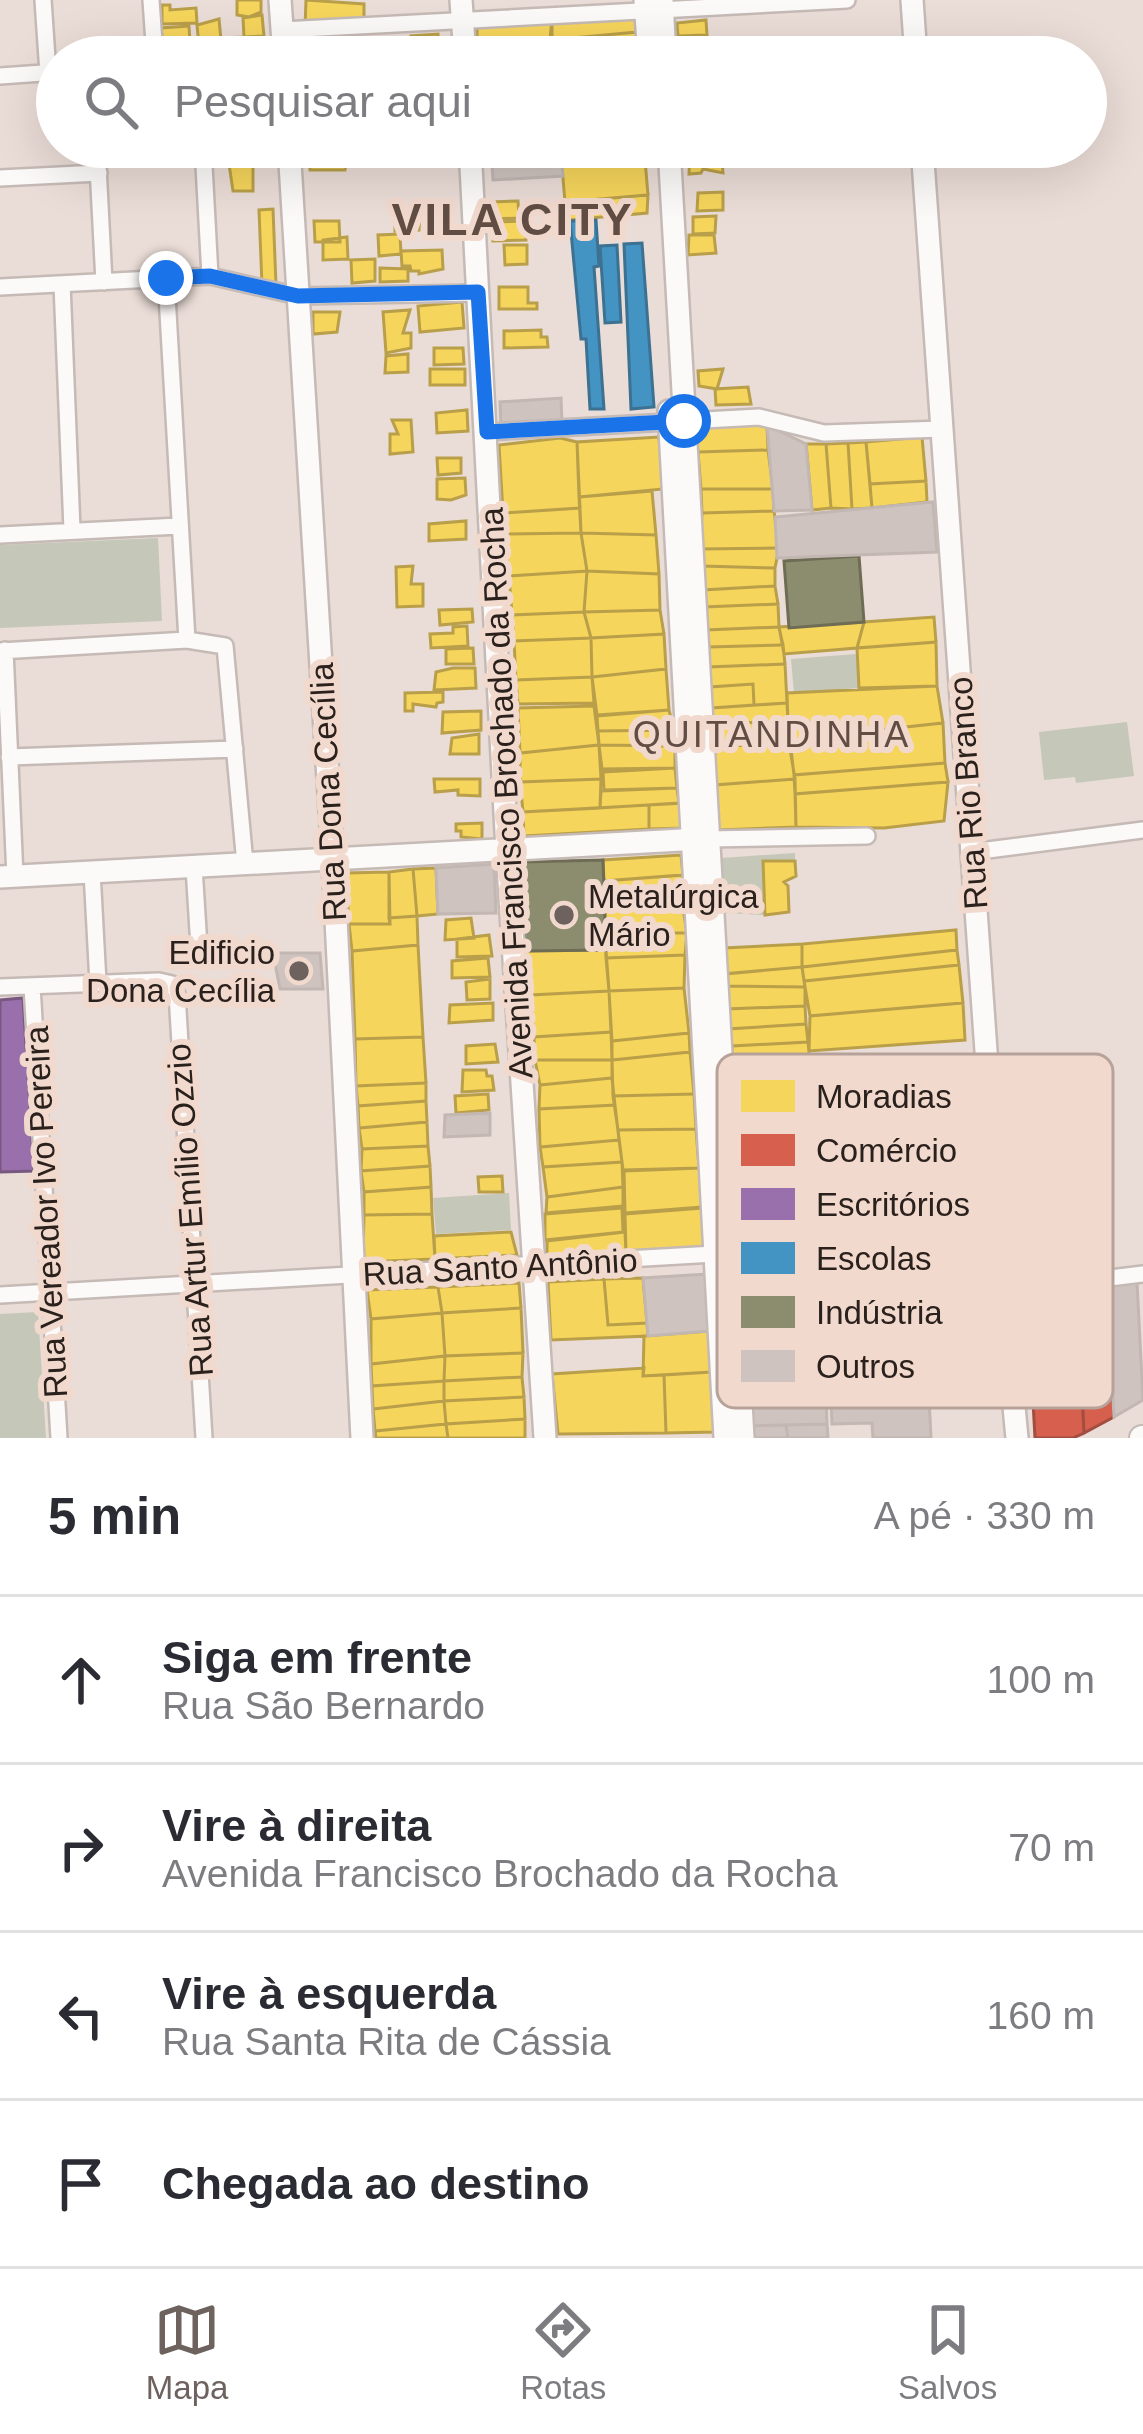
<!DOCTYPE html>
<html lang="pt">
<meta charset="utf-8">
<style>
:root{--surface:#fff;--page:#f2f2f3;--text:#2b2b33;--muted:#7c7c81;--line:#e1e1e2;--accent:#6d625e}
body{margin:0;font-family:Helvetica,sans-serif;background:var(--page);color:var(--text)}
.stop{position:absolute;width:36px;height:36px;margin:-27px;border:9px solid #1a73e8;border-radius:50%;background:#fff}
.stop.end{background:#1a73e8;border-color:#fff;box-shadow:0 3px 12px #0008}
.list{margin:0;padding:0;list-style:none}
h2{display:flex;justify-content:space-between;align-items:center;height:156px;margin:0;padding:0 48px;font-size:51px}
h2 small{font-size:39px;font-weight:400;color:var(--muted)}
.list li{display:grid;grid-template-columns:78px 1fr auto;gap:36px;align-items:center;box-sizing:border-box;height:168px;padding:0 48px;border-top:3px solid var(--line)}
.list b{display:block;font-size:45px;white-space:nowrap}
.list p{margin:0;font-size:39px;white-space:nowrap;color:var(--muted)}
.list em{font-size:39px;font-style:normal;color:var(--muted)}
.icon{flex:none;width:66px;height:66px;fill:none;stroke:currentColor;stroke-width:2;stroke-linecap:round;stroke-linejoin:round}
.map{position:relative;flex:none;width:1143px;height:1438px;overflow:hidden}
.search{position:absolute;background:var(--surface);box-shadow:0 12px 48px #0002;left:36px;right:36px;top:36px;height:132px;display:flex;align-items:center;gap:30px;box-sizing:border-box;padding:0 42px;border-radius:66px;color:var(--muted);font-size:45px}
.sheet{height:828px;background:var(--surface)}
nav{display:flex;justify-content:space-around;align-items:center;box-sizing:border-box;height:168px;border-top:3px solid var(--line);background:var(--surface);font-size:33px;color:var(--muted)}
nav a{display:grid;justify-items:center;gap:6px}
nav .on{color:var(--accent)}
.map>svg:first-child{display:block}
</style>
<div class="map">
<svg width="1143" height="1438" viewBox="0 0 1143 1438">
<rect width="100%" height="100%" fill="#eadcd6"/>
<path fill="#c5c7b9" d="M158 538 162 621 0 628V545Z
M856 654 859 688 794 693 791 659Z
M1127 722 1134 776 1076 783 1075 777 1044 780 1039 732Z
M795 853V861L763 862 765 915 725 913 721 858Z
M966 1054 969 1108 828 1115 825 1062Z
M509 1193 511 1230 436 1234 433 1198Z
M38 1312 46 1438H0V1314Z"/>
<path fill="#f6d55c" stroke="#b99f49" stroke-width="3" d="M237 0H261V12L249 17 237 15Z
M306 0 364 4V23L305 27Z
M162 5H170V10L196 8 197 23 162 24Z
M637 12 638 32 550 40 552 18Z
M262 15 264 36 244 37 243 18Z
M552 18V46H477V24Z
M219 19 221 40 199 46 197 25Z
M706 20 707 35 678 36 677 23Z
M189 26 190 43H163L161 28Z
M638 32 639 54 552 57 550 40Z
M438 34V54L412 55 411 36Z
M244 37 246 57H233L232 50 220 52V57H203L202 48 217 44 221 38Z
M560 147H644V148L561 155Z
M644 148 648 195 565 202 561 155Z
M721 148 723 173 703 169 701 173 689 174 690 150Z
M348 150 345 170H310L309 151Z
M253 162V191H233L229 164Z
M723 192V210L697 211 698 193Z
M648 195 647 213 569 220 565 202Z
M518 201 519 218 492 219 491 202Z
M273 209 276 285H262L259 210Z
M395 214H420L419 230 395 231Z
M716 216 715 233 693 234V217Z
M314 221H339L340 242H315Z
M526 221V240L493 241V222Z
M400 234 401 254 379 256 378 235Z
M689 235H714L716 253 688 255Z
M347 237 348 259 323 260V240Z
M504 245H527V264L505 265Z
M442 250 443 269 419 274V271H411L410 266H402L401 251Z
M375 259V281L352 283 351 260Z
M380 268 408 269V281L380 282Z
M499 287H528V303H537V309H499Z
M462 302 464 328 420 332 418 306Z
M410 310 403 333H411V348L386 353 383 312Z
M313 312H340L337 332 313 334Z
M541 330V337H547L548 347 504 348V331Z
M434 348H463L464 364 434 365Z
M408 354V372L385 373 386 356Z
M430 369H465V385H430Z
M723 369 717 389 699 386 698 371Z
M748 387 751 404 716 405 715 389Z
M467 410 468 431 437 433 436 413Z
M392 420H411L413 452 390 454V434H398Z
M767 425 768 450 698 452 694 426Z
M659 437 663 489 579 497 577 442Z
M922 437 926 481 870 484 866 442Z
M560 438 577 442 580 508 503 513 499 445Z
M866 442 872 508 852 509 848 443Z
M848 443 852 509 831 508 826 444Z
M806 444H826L831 508 812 510Z
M768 450 773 489H701L698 452Z
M437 458H461V473L438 475Z
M465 478 466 495 451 500 437 499V479Z
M926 481 927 502 872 508 870 484Z
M701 489H773L774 511 702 513Z
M652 491 656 535 581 533 579 497Z
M580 508 581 533 505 534 503 513Z
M774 511 779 548 700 549 702 513Z
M466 521V539L429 541V524Z
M581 533 587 571 509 576 505 534Z
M581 533 656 535 659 574 587 571Z
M779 548 775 568 702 566 700 549Z
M413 566 411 584H423V606L397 607 396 567Z
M702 566 775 568V586L703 590Z
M587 571 584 612 512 615 509 576Z
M587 571 659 574 660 610 584 612Z
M775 586 778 604 704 607 703 590Z
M778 604 779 627 706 630 704 607Z
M472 609 473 622 440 625 439 610Z
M660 610 664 634 591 638 584 612Z
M584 612 591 638 514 641 512 615Z
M934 617 936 642 857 648 864 622Z
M864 622 857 648 784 654 779 627Z
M467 626 468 646 431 648 430 634 453 633V627Z
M779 627 783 645 709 647 706 630Z
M664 634 666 669 592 677 591 638Z
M591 638 592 677 516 680 514 641Z
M936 642 937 686 859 688 857 648Z
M783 645 785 664 708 667 709 647Z
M473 648 474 664H446V649Z
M785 664 787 703 754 705 753 684 710 687 708 667Z
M453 668H475L476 688 434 690 436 672Z
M666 669 669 710 597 715 592 677Z
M592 677 594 703 518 704 516 680Z
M753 684 754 705 711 708 710 687Z
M937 686 943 723 842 734 835 721 788 723 787 693Z
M443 692V702L437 703 436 707 413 704V711H405V693Z
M787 703 788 723 712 722 711 708Z
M594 706 599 745 520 753 518 708Z
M669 710 674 730 598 731 597 716Z
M481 711V730L442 733 443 712Z
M835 721 842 734 943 723 945 763 794 775 788 723Z
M712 722 788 723 789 743 713 747Z
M674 730 675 746 599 745 598 731Z
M479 734V754H450L452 738Z
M789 743 795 779 715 785 713 747Z
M599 745 601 779 520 782V753Z
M599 745 675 746V768L602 769Z
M945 763 948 782 795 794 794 775Z
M675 768 677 788 604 790 603 772Z
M434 779H480V796L458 795V790L435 792Z
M601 779 600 808 523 812 520 782Z
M795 779 796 827 718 830 715 785Z
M948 782 944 821 884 828 796 827 795 794Z
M677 788 679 803 600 808 601 791Z
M685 803 686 828 649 829V805Z
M649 805V829L524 836 523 812Z
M482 823V839L461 837V831H456V824Z
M681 855 683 875 604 881 603 860Z
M763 861H795L796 876 784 882 788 886 789 912 765 915Z
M436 868 438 914 417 916 413 869Z
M413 869 417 916 389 918V872Z
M389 872 390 924H349L346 873Z
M683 875 681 897 605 898 604 881Z
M681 897 687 933H605V898Z
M417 916 418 945 352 951 349 924H390L389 918Z
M471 918 474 938 445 940 446 920Z
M956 930 957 950 802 967V944Z
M605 933H687L685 955 606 958Z
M489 935 492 956 457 957V939Z
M802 944V967L724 974V948Z
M418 945 423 1037 355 1039 352 951Z
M606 950 609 991 531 995 525 951Z
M957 950 959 965 804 981 802 967Z
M685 955 684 988 609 991 606 958Z
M488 958 490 977 452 978V961Z
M959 965 963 1003 810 1016 804 981Z
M802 967 805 987 724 986 721 974Z
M490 979V999L467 1000 466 982Z
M724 986 805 987V1006L726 1009Z
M684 988 689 1033 612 1041 609 991Z
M609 991 611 1032 534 1037 531 995Z
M493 1003V1020L449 1023 450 1005Z
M963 1003 965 1040 809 1051 810 1016Z
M805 1006 806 1024 728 1029 726 1009Z
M806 1024 808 1042 732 1046 728 1029Z
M611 1032 612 1060H535L534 1037Z
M689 1033 690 1052 612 1060V1041Z
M423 1037 426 1083 356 1086 355 1039Z
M808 1042 810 1062 731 1068 732 1046Z
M495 1044 498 1062 466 1064V1046Z
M690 1052 694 1094 613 1096 612 1060Z
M535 1060H612V1078L540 1085Z
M463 1070H486L487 1076H492L494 1090 462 1092Z
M612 1078 615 1105 539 1109 540 1085Z
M426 1083V1101L358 1106 356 1086Z
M488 1094 489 1110 456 1113 455 1096Z
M694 1094 696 1129 618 1130 613 1096Z
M426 1101 427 1122 359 1128 358 1106Z
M615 1105 619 1140 540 1147 539 1109Z
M427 1122 428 1146 362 1149 359 1128Z
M696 1129 699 1168 623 1170 618 1130Z
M619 1140 622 1162 543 1167 540 1147Z
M428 1146 430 1166 361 1171 362 1149Z
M622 1162 623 1187 547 1197 543 1167Z
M430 1166 431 1187 364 1192 361 1171Z
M701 1168 702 1207 625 1213 624 1171Z
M502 1176 503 1192H479L478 1177Z
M431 1187 432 1214 364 1215V1192Z
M623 1187V1206L546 1213 547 1197Z
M622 1208 623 1232 545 1240V1214Z
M703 1208 704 1249 626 1253 625 1214Z
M432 1214 435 1259 363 1262 364 1215Z
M511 1232 517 1255 435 1259 434 1236Z
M625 1232 626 1254 547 1259V1241Z
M643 1278 647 1323 608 1325 604 1279Z
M604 1279 608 1325 647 1323 648 1336 551 1340 548 1282Z
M519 1283 521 1308 442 1313 438 1287Z
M438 1287 442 1313 371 1319 367 1290Z
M521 1308 523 1353 445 1356 442 1313Z
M442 1313 445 1356 371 1364V1319Z
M709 1331 712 1372 643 1376 644 1336Z
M523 1353 522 1377 444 1381 445 1356Z
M445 1356 444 1381 372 1386 371 1364Z
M644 1368 643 1376 664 1375 666 1433 558 1434 552 1374Z
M712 1372 715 1432 666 1433 664 1375Z
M522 1377 524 1397 444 1401V1381Z
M444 1381V1401L373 1409 372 1386Z
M524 1397 525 1419 446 1424 444 1401Z
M444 1401 446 1424 375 1431 373 1409Z
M525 1419V1438H448L446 1424Z
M446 1424 448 1438H376L375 1431Z"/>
<path fill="#d6604d" stroke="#a24d3f" stroke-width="3" d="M1105 1285 1114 1417 1084 1433 1077 1287Z
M1077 1287 1084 1433 1073 1438H1035L1027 1291Z"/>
<path fill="#9970ab" stroke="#785880" stroke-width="3" d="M23 998 34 1171 0 1172V1000Z"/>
<path fill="#4393c3" stroke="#3c7191" stroke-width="3" d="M596 220 599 266 594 267 604 409H590L586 339H581L570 221Z
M642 243 654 407 631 409 624 244Z
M617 245 621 322 605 323 600 246Z"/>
<path fill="#8c8c6e" stroke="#6f6c56" stroke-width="3" d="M859 556 864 622 789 628 784 561Z
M603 860 606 950 525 951 521 862Z"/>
<path fill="#cec3be" stroke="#c2b7b2" stroke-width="3" d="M552 46V57H485V51Z
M491 147H560L563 176 493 180Z
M561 398 562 423 501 427 500 402Z
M767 425 806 444 812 510 774 511Z
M933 502 937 552 777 558 775 517Z
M494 864 496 913 438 914 436 868Z
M273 953H320L323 989H280Z
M490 1113V1135L444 1137 445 1115Z
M707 1274 709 1331 648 1336 643 1278Z
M1137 1282 1143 1400 1114 1417 1106 1285Z
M825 1364 827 1424 746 1426 743 1370Z
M886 1377 888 1400 929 1397 931 1438H873L872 1423 832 1424 830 1381Z
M827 1424 828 1438H788L786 1425Z
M786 1425 788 1438H746V1426Z"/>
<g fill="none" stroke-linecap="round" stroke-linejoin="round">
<defs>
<path id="street" d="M43 0 48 73
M151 0 155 57
M282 30 847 0
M0 76 57 72
M97 147 104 282
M203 147 210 276
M0 178 99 173
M166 278 187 640
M62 284 72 529
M0 287 210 276 298 296 478 293
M487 432 759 417 824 433 942 429
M0 535 179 526
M5 650 15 877
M0 651 187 640 225 646 245 864
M9 757 235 749
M708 839 867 836
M972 852 1143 830
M194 867 199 947
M92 872 98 983
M32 986 59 1438
M0 987 159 981 172 984 177 994 204 1438
M1003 1291 1143 1274
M0 1295 732 1253 1000 1246"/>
<path id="secondary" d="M280 0 284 57
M461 0 465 57
M645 0 649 57
M662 0 665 57
M912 0 916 57
M289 147 333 860 362 1438
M470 147 507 851 545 1438
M669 147 743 1438
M922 147 1003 1291 1017 1438
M669 411 725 1438
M0 877 700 839"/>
<path id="primary" d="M1142 1438H1143"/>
</defs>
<use href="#street" stroke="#c5bab5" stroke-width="20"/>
<use href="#secondary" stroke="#c5bab5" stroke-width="26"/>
<use href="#primary" stroke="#c5bab5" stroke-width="28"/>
<use href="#street" stroke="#fcfaf9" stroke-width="15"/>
<use href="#secondary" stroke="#fcfaf9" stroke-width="21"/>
<use href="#primary" stroke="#fcfaf9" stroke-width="24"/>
</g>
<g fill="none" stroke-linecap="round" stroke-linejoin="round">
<path stroke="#1a73e8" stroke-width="15" d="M166 278 210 276 298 296 478 292 487 432 684 421"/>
</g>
<g fill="#6d625e" stroke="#f2d9ce" stroke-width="4.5">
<circle cx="564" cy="915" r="12"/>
<circle cx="299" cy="971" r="12"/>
</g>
<g text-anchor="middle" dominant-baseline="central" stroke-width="12" stroke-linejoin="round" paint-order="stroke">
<g font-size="33" fill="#2a211d" stroke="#f2d9ce">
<text transform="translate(328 792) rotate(-93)">Rua Dona Cecília</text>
<text transform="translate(506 793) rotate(-93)">Avenida Francisco Brochado da Rocha</text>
<text transform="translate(968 793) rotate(-94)">Rua Rio Branco</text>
<text transform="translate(190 1210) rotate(-94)">Rua Artur Emílio Ozzio</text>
<text transform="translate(46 1212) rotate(-93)">Rua Vereador Ivo Pereira</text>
<text transform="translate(500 1267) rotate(-3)">Rua Santo Antônio</text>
</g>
<g font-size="33" fill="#2a211d" stroke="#f2d9ce" text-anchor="start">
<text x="588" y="896">Metalúrgica<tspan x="588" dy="38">Mário</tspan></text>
<text x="275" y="952" text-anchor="end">Edificio<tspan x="275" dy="38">Dona Cecília</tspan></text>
</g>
<g font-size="36" letter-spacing="3" fill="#614d43" stroke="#f2d9ce">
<text x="772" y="734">QUITANDINHA</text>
</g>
<g font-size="45" font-weight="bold" letter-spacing="3" fill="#614d43" stroke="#f2d9ce">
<text x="513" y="219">VILA CITY</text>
</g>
</g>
<rect x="717" y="1054" width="396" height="354" rx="18" fill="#f2d9ce" stroke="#b6a299" stroke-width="3"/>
<rect x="741" y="1080" width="54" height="32" fill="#f6d55c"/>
<rect x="741" y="1134" width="54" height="32" fill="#d6604d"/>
<rect x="741" y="1188" width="54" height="32" fill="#9970ab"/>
<rect x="741" y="1242" width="54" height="32" fill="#4393c3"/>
<rect x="741" y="1296" width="54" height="32" fill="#8c8c6e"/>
<rect x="741" y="1350" width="54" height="32" fill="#cec3be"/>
<g font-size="33" fill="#2a211d">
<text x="816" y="1108">Moradias</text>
<text x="816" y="1162">Comércio</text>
<text x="816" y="1216">Escritórios</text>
<text x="816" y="1270">Escolas</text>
<text x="816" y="1324">Indústria</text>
<text x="816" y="1378">Outros</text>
</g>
</svg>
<div class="stop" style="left:684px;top:421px"></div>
<div class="stop end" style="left:166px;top:278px"></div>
<div class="search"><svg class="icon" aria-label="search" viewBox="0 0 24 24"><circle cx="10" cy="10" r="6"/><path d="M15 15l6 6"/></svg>Pesquisar aqui</div>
</div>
<section class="sheet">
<h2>5 min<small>A pé · 330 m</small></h2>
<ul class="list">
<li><svg class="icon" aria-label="ahead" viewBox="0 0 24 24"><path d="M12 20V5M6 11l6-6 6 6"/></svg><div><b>Siga em frente</b><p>Rua São Bernardo</p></div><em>100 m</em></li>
<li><svg class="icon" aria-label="right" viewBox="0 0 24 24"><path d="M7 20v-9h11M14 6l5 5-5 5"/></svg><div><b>Vire à direita</b><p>Avenida Francisco Brochado da Rocha</p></div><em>70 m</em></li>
<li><svg class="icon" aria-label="left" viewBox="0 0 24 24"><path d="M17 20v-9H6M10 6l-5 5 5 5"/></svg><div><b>Vire à esquerda</b><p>Rua Santa Rita de Cássia</p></div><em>160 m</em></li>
<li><svg class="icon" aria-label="arrive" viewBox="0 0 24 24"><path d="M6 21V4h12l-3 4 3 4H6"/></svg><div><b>Chegada ao destino</b></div></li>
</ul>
</section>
<nav>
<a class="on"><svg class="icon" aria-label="map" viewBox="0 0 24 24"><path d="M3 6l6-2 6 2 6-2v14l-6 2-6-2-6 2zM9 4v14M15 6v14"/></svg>Mapa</a>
<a><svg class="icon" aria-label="directions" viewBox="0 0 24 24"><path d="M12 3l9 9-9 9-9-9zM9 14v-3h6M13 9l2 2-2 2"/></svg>Rotas</a>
<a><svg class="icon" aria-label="saved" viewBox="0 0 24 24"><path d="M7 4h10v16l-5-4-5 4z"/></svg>Salvos</a>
</nav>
